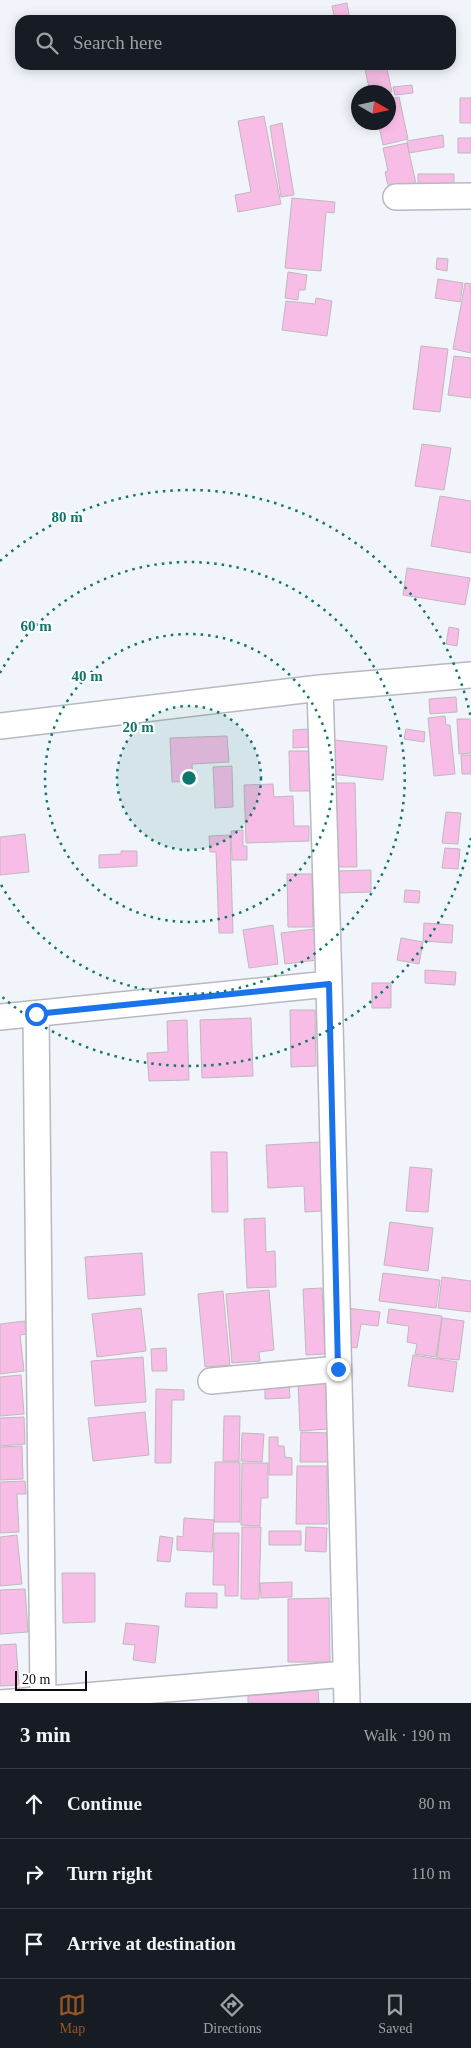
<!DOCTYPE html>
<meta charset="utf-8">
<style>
:root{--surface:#171b24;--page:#20242c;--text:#f1f3f6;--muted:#9ea1a6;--line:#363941;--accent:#975622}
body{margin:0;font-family:Georgia,serif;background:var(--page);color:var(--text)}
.compass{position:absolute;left:351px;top:85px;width:45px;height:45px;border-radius:50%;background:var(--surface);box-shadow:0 2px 12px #0003;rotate:99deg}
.scale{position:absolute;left:15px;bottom:12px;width:72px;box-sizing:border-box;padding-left:5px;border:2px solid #0d0e10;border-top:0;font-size:14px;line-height:18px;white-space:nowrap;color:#0d0e10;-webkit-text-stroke:4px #fff;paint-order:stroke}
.stop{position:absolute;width:15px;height:15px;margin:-11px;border:4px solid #1a73e8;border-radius:50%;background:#fff}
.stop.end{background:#1a73e8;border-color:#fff;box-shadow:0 1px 5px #0008}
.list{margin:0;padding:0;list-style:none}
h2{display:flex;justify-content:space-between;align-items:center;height:65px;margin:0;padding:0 20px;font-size:21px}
h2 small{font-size:16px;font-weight:400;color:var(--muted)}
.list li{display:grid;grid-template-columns:32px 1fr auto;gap:15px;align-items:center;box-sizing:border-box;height:70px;padding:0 20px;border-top:1px solid var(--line)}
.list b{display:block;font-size:19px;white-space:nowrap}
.list em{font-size:16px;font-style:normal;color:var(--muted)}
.icon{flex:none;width:28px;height:28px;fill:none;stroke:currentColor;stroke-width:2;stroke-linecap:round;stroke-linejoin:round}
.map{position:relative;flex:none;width:471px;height:1703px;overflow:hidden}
.search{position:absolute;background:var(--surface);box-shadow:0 2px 12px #0003;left:15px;right:15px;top:15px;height:55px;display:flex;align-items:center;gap:12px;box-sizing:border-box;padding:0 18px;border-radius:15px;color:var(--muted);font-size:19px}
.sheet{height:275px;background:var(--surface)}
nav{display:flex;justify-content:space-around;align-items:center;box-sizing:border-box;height:70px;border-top:1px solid var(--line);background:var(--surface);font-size:14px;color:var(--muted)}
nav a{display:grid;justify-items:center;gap:2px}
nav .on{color:var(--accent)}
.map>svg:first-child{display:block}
</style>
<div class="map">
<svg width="471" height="1703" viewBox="0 0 471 1703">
<rect width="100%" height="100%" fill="#f1f4fa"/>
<path fill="#f8bde6" stroke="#bfb9bd" d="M347 3 350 20H335L332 6Z
M364 65H386L392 92H370Z
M412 85 413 93 395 95 393 87Z
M399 97 408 139 383 145 378 122H388V99Z
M460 98H471V123H460Z
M264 116 281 204 238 212 235 195 251 192 238 121Z
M282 123 294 195 281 197 270 126Z
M443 135 444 147 409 153 407 141Z
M458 138H471V153H458Z
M407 143 417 188 390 194 385 172 388 171 383 148Z
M418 174H454V188H418Z
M292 198 335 202 334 213 326 212 321 271 285 268Z
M437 258 448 259 447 271 436 269Z
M288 272 307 275 305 290H299L298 300 285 298Z
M438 279 463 283 460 302 435 298Z
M465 283 471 284V353L453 349Z
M316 298 332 301 327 336 282 330 286 301 315 304Z
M421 346 448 349 440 412 413 409Z
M454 356 471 358V398L448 395Z
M422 444 451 448 444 490 415 486Z
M440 496 471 501V553L431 546Z
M407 568 470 578 465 605 403 595Z
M449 627 459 629 457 646 446 644Z
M456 697 457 712 430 714 429 699Z
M445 716 446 725H450L455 774 434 776 428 718Z
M457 719H471V753L459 754Z
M309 729 310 747 293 748V730Z
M406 729 425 732 424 742 404 739Z
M227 736 229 762 192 764 193 781 172 782 170 738Z
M335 740 387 746 383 780 331 774Z
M289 751H312L313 791H290Z
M461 755H471V774H462Z
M232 766 233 807 215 808 213 767Z
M335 783H355L357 867H336Z
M273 784 274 797 293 796 294 826H309V841L246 843 244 785Z
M446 812 461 813 458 844 442 843Z
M243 830V846H247V860H232L231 831Z
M25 834 29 872 0 875V837Z
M230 835 233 933H219L216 852H210L209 836Z
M445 848 460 849 458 869 442 868Z
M121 851H137V866L99 868V855L121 854Z
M371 870V892L339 893V871Z
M287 874H312L313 927H288Z
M405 890 420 891 419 903 404 902Z
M424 923 453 925 452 943 423 941Z
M273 925 278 964 249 968 243 930Z
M314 929 317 960 285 964 281 933Z
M401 938 423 942 419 964 397 960Z
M425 970 456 972 455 985 425 983Z
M372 983H391V1008H372Z
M290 1010H315L316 1066 291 1067Z
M251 1018 253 1076 202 1078 200 1020Z
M187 1020 189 1080 149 1081 147 1053 168 1052 167 1021Z
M320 1142 323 1211 305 1212 304 1186 268 1188 266 1145Z
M211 1152H227L228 1212H212Z
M410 1167 432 1169 428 1212 406 1211Z
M265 1218 266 1252 275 1251 276 1287 247 1288 244 1219Z
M390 1222 433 1228 428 1271 384 1265Z
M142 1253 145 1295 88 1299 85 1257Z
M383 1273 440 1280 436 1308 379 1301Z
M442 1277 471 1281V1312L438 1308Z
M322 1288 325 1354 306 1355 303 1289Z
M269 1290 274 1350 259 1352 260 1361 232 1363 226 1294Z
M223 1291 230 1365 205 1367 198 1294Z
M141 1308 146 1351 97 1357 92 1314Z
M347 1308 380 1312 378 1326 361 1324 357 1348 342 1346Z
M389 1309 442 1316 436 1357 415 1354 417 1344 407 1342 409 1326 387 1323Z
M442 1318 464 1321 459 1360 437 1358Z
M25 1321 27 1334 20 1335 24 1371 0 1374V1324Z
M166 1348 167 1371H152L151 1349Z
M413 1355 457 1362 453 1392 408 1386Z
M143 1357 146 1402 95 1406 91 1361Z
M21 1375 24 1414 0 1416V1377Z
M325 1379 328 1429 300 1431 298 1381Z
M289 1384 290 1398 265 1399V1385Z
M156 1389 184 1390V1400H172L171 1463H155Z
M145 1412 149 1455 93 1461 88 1418Z
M224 1416H240L239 1461H223Z
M24 1417 25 1444 0 1446V1418Z
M301 1432 328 1433V1462H300Z
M242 1433 264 1434 262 1462 241 1461Z
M269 1437H278V1446H284L285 1457 292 1458V1475H269Z
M22 1446 23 1479 0 1480V1447Z
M215 1462H240V1522H214Z
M242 1463H268V1498H261L260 1526 241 1525Z
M297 1466H327V1524H296Z
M25 1481 26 1494H17L19 1532 0 1533V1482Z
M184 1518 214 1520 212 1552 177 1550V1536L183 1537Z
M242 1527H261L259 1599H241Z
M306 1527 327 1528 326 1552 305 1551Z
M269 1531H301V1545H269Z
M214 1533H239L238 1596H225V1585H213Z
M17 1535 22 1584 0 1586V1537Z
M160 1536 173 1538 170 1562 157 1561Z
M62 1573H95V1622L63 1623Z
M292 1582V1597L261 1598 260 1583Z
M25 1589 28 1632 0 1634V1590Z
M186 1593H217V1608L185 1607Z
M329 1598 330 1662H288V1599Z
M126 1623 159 1626 155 1663 133 1660 135 1645 123 1644Z
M16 1644 19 1685 0 1686V1645Z
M318 1690 319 1703H248V1696Z"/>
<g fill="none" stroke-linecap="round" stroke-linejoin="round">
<defs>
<path id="minor" d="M396 197 471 196
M320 688 329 984 347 1703
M0 726 320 688 471 675
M36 1014 43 1699
M0 1017 329 984
M211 1381 338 1369
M0 1703 346 1674"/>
</defs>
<use href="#minor" stroke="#b7b9bf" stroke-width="28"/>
<use href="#minor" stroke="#fff" stroke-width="25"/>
</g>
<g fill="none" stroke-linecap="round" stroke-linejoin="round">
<path stroke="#1a73e8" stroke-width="6" d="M36 1014 329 984 338 1369"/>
</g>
<circle cx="189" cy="778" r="72" fill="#0f766e" fill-opacity=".12"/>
<g fill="none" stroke="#0f766e" stroke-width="2.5" stroke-dasharray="2.5 5">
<circle cx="189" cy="778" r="72"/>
<circle cx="189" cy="778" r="144"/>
<path d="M0 673A216 216 0 1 1 0 883"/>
<path d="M471 838A288 288 0 0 1 0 995M0 561A288 288 0 0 1 471 718"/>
</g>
<circle cx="189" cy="778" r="8" fill="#0f766e" stroke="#fff" stroke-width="2.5"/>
<g font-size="15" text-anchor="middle" font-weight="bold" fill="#0f766e" stroke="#fff" stroke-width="4" stroke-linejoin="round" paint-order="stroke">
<text x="67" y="522">80 m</text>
<text x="36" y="631">60 m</text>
<text x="87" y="681">40 m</text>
<text x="138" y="732">20 m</text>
</g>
</svg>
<svg class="compass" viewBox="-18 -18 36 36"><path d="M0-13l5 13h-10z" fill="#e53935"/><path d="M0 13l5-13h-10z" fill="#9ea1a6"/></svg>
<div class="scale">20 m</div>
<div class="stop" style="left:36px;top:1014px"></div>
<div class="stop end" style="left:338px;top:1369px"></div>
<div class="search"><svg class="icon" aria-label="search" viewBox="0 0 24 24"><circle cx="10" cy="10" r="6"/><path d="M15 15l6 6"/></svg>Search here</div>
</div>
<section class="sheet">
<h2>3 min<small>Walk · 190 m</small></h2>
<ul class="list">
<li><svg class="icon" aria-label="ahead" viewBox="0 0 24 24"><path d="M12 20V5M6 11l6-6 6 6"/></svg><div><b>Continue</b></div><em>80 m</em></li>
<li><svg class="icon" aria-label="right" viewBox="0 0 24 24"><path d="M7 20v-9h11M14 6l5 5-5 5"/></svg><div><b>Turn right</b></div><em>110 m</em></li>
<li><svg class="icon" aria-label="arrive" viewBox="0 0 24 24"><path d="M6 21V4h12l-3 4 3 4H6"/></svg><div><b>Arrive at destination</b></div></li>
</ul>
</section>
<nav>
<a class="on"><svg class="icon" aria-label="map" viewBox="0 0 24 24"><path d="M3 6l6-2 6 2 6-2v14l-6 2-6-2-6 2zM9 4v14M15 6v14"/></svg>Map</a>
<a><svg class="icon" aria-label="directions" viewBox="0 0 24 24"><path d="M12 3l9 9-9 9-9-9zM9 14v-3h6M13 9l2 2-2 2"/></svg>Directions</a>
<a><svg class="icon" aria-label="saved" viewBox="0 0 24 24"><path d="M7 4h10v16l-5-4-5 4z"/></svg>Saved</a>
</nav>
